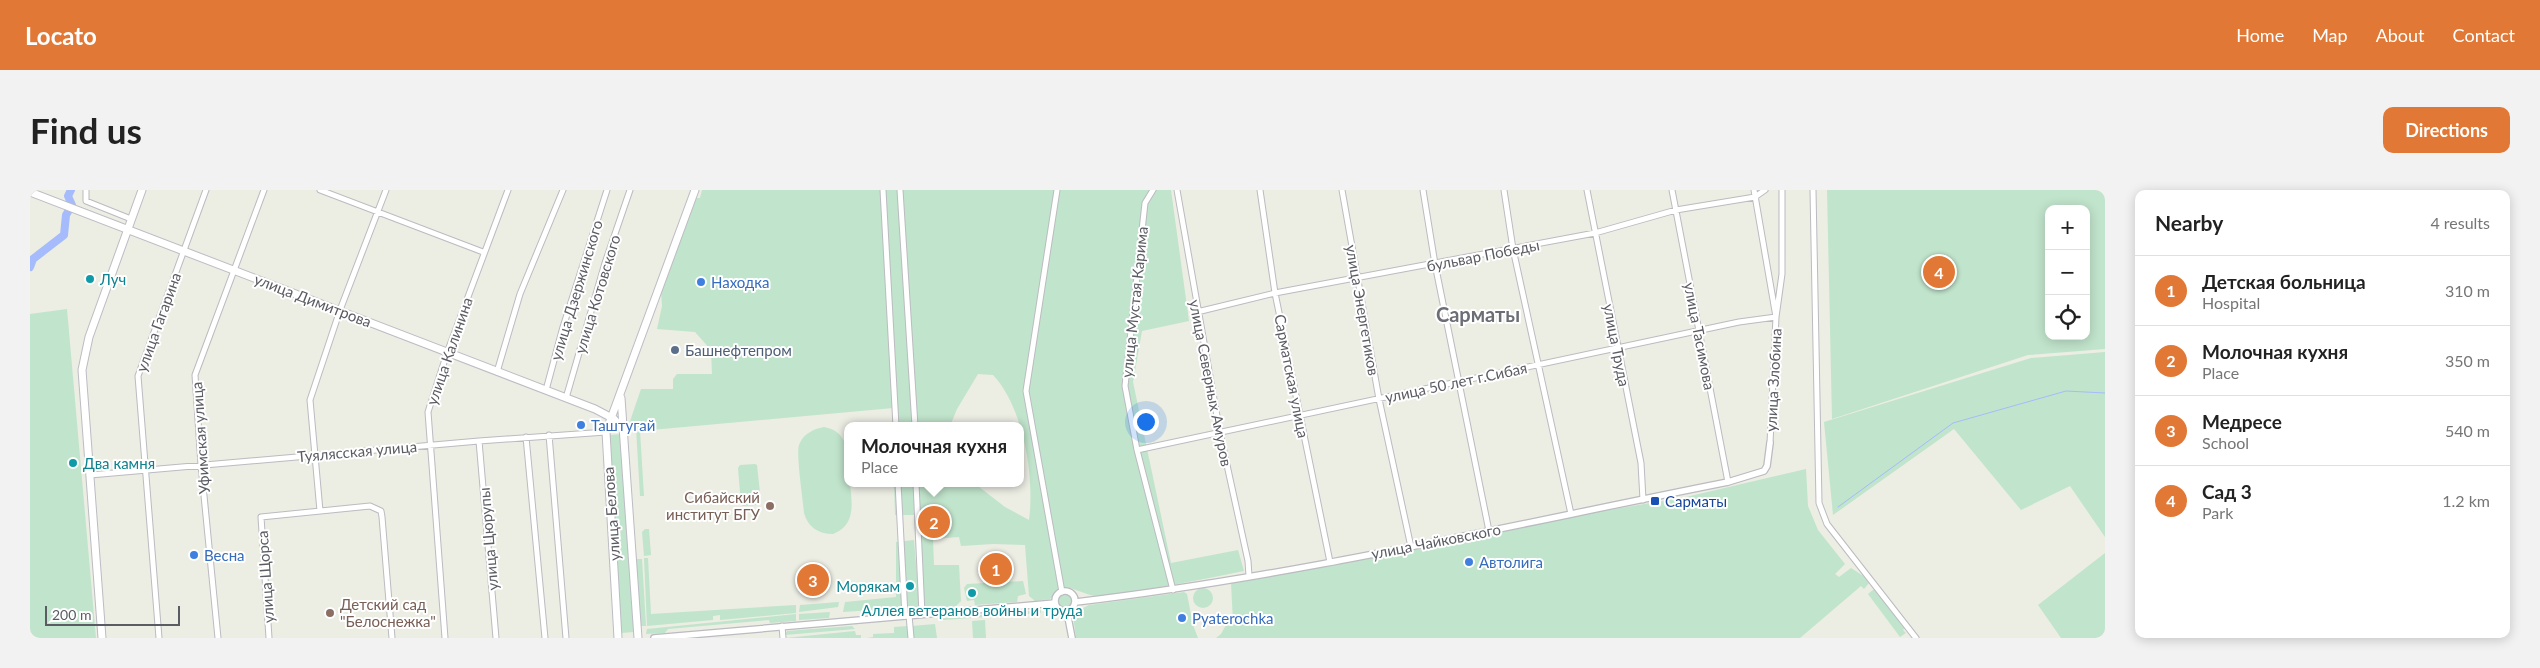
<!DOCTYPE html>
<meta charset="utf-8">
<style>
:root{--surface:#fff;--page:#f2f2f2;--text:#222;--muted:#767676;--line:#e0e0e0;--accent:#e17835}
body{margin:0;font-family:Lato,sans-serif;background:var(--page);color:var(--text)}
.controls{position:absolute;right:15px;top:15px;display:grid;overflow:hidden;border-radius:10px;box-shadow:0 2px 12px #0003}
.controls button{width:45px;height:45px;display:grid;place-items:center;padding:0;border:0;border-bottom:1px solid var(--line);background:var(--surface);color:var(--text);font:25px sans-serif}
.scale{position:absolute;left:15px;bottom:12px;width:135px;box-sizing:border-box;padding-left:5px;border:2px solid #5b5c63;border-top:0;font-size:14px;line-height:18px;white-space:nowrap;color:#5b5c63;-webkit-text-stroke:4px #fff;paint-order:stroke}
.you{position:absolute;left:1115px;top:231px;width:18px;height:18px;margin:-12px;border:4px solid #fff;border-radius:50%;background:#1a73e8;box-shadow:0 0 0 8px #1a73e833}
.badge{display:grid;place-items:center;width:32px;height:32px;border-radius:50%;background:var(--accent);color:#fff;font-size:16px;font-weight:700}
.pin{position:absolute;translate:-50% -50%;border:2px solid #fff;box-shadow:0 1px 5px #0006}
.popup{position:absolute;left:814px;top:232px;width:180px;height:65px;box-sizing:border-box;display:grid;place-content:center;border-radius:10px;background:var(--surface);filter:drop-shadow(0 1px 4px #0005);font-size:16px;white-space:nowrap;color:var(--muted)}
.popup b{font-size:19px;color:var(--text)}
.popup::after{content:'';position:absolute;left:50%;top:100%;margin-left:-10px;border:10px solid transparent;border-top-color:var(--surface)}
.list{margin:0;padding:0;list-style:none}
h2{display:flex;justify-content:space-between;align-items:center;height:65px;margin:0;padding:0 20px;font-size:21px}
h2 small{font-size:16px;font-weight:400;color:var(--muted)}
.list li{display:grid;grid-template-columns:32px 1fr auto;gap:15px;align-items:center;box-sizing:border-box;height:70px;padding:0 20px;border-top:1px solid var(--line)}
.list b{display:block;font-size:19px;white-space:nowrap}
.list p{margin:0;font-size:16px;white-space:nowrap;color:var(--muted)}
.list em{font-size:16px;font-style:normal;color:var(--muted)}
.icon{flex:none;width:28px;height:28px;fill:none;stroke:currentColor;stroke-width:2;stroke-linecap:round;stroke-linejoin:round}
.map{position:relative;flex:none;width:2075px;height:448px;overflow:hidden;border-radius:10px}
header{display:flex;align-items:center;gap:30px;box-sizing:border-box;height:70px;padding:0 25px;background:var(--accent);color:#fff}
header strong{font-size:24px}
nav{display:flex;gap:28px;margin-inline-start:auto;font-size:18px}
.intro{display:flex;align-items:center;justify-content:space-between;box-sizing:border-box;height:120px;padding:0 30px}
h1{margin:0;font-size:35px}
.button{padding:12px 22px;border-radius:10px;background:var(--accent);color:#fff;font-size:18px;font-weight:700}
main{display:flex;gap:30px;padding:0 30px}
aside{flex:1;background:var(--surface);border-radius:10px;box-shadow:0 2px 12px #0003}
.map>svg:first-child{display:block}
</style>
<header>
<strong>Locato</strong>
<nav><a>Home</a><a>Map</a><a>About</a><a>Contact</a></nav>
</header>
<div class="intro"><h1>Find us</h1><a class="button">Directions</a></div>
<main>
<div class="map">
<svg width="2075" height="448" viewBox="0 0 2075 448">
<rect width="100%" height="100%" fill="#ecede3"/>
<path fill="#c1e4cc" fill-rule="evenodd" d="M672 0H1141L1159 131 1112 141 1103 192 1141 373 1208 360 1214 381C1166 391 1118 400 1070 406 1055 407 1044 395 1029 398L1020 409 1005 411 999 406 995 355 963 354 931 356 929 347 903 349 904 375H929L931 411 925 417 893 420 885 325H865L864 293H944L975 317 999 330C1005 287 993 216 963 185L948 184 927 219 920 236H864L863 218 610 241 614 306H610L606 238 598 237 611 199H643V189L647 184H682L681 160 665 142 627 139 632 116 631 101 666 8H670Z
M1797 0H2075V159L1998 165 1802 229ZM2019 19H2056V146H2019Z
M37 119 66 448H0V124Z
M2075 162V347L2040 296 1991 320 1924 239 1803 325 1794 232 2001 168Z
M794 237C822 242 818 270 818 293H820C822 314 826 335 803 344 788 344 778 337 774 323 773 310 766 265 769 255 773 244 783 239 794 237Z
M593 244 604 442 591 443 579 245Z
M725 274 727 275 731 312 728 315 713 316 711 314 708 278 710 275Z
M1776 279 1778 316 1788 340 1815 374 1805 384 1809 387 1821 378 1835 387 1839 393 1834 399 1831 396 1770 448H1186L1191 444 1196 435 1203 432 1201 393 1389 359 1549 325 1656 307Z
M615 339H619L621 365 614 366 612 342Z
M884 350 890 420 843 424 842 420 813 422 815 412 866 407V352Z
M2075 363V448H2031L2008 415Z
M614 368H618L621 424 766 415V423L690 430V425L683 426V430L617 436Z
M606 369H612L616 436H609Z
M993 391 996 404 988 406 987 412 945 415 944 410 937 411 934 398 937 394Z
M1163 408a10 10 0 1 1 20 0a10 10 0 1 1-20 0Z
M1844 399 1875 438 1873 440 1876 443 1870 447 1838 404Z
M1154 402 1157 404 1163 435 1168 448H1046L1043 426 1047 421 1059 415Z
M1028 411a7 7 0 1 1 14 0a7 7 0 1 1-14 0Z
M809 412 808 417 769 422 770 415Z
M1011 420V423L913 430V428Z
M800 422 799 428 769 430V424Z
M766 424V431L740 433 739 430 638 439 635 443 616 444 617 439Z
M955 430 956 448H943L942 431Z
M905 434 907 448H883L882 436Z
M822 436 825 439 755 445 757 441Z
M878 436 879 448H837L843 447V444L864 443V437Z
M825 441 826 445H831V448H755Z"/>
<g fill="none" stroke-linecap="round" stroke-linejoin="round">
<path stroke="#a5bbfb" stroke-width="1" d="M1808 317 1923 233 2036 201 2075 203"/>
<path stroke="#a5bbfb" stroke-width="8" d="M0 77 3 69 34 45 36 25 42 15 38 6 41 0"/>
<defs>
<path id="minor" d="M56 0V11L101 29
M290 0 453 62
M853 0 866 236
M870 0 885 236
M1027 0 996 201 1032 402
M1123 0 1115 13 1095 196 1107 260 1143 400
M1147 0 1190 243 1218 371 1219 386
M1230 0 1245 103 1300 372
M1312 0 1349 209 1381 357
M1393 0 1405 74 1459 341
M1474 0 1483 59 1541 324
M1557 0 1611 273 1613 310
M1642 0 1698 292
M1783 0 1789 313 1797 334 1886 448
M1167 122 1245 103 1565 43 1646 20 1725 7 1735 0
M467 182 490 104 533 0
M516 200 533 137 577 0
M536 208 575 73 600 0
M519 245 536 448
M496 247 515 448
M449 251 466 448
M1740 253 1746 127 1752 84V0
M1107 260 1709 132 1746 127 1724 0
M60 285 449 251 576 242
M868 293 875 426
M886 293 892 424
M290 321 280 210 310 120 356 0
M879 425 881 448
M752 436 753 448
M129 448 108 186 176 0
M188 448 171 275 165 185 234 0
M239 448 231 327 340 316 351 321 352 327 362 448
M415 448 398 222 417 163 478 0"/>
<path id="tertiary" d="M1025 411a10 10 0 1 1 20 0a10 10 0 1 1-20 0Z
M1046 412C1266 386 1481 335 1698 292L1734 281 1737 276 1740 253
M1037 422 1042 448
M624 448 1025 413"/>
<path id="secondary" d="M0 2 565 219 584 229 595 242
M591 208 608 448
M72 448 52 180 59 147 112 0
M588 448 576 242 665 0"/>
</defs>
<use href="#minor" stroke="#bbbbc1" stroke-width="7"/>
<use href="#tertiary" stroke="#bbbbc1" stroke-width="8"/>
<use href="#secondary" stroke="#bcbcc4" stroke-width="9"/>
<use href="#minor" stroke="#fff" stroke-width="5"/>
<use href="#tertiary" stroke="#fff" stroke-width="5.5"/>
<use href="#secondary" stroke="#fff" stroke-width="7"/>
</g>
<g fill="#0f9aa8" stroke="#fff" stroke-width="2">
<circle cx="60" cy="89" r="5"/>
<circle cx="43" cy="273" r="5"/>
<circle cx="880" cy="396" r="5"/>
<circle cx="942" cy="403" r="5"/>
</g>
<g fill="#3f7fe0" stroke="#fff" stroke-width="2">
<circle cx="671" cy="92" r="5"/>
<circle cx="551" cy="235" r="5"/>
<circle cx="164" cy="365" r="5"/>
<circle cx="1439" cy="372" r="5"/>
<circle cx="1152" cy="428" r="5"/>
</g>
<circle fill="#5c6f8a" stroke="#fff" stroke-width="2" cx="645" cy="160" r="5"/>
<rect fill="#1a4fb4" stroke="#fff" stroke-width="2" x="1620" y="306" width="10" height="10" rx="2.5"/>
<g fill="#8d6e63" stroke="#fff" stroke-width="2">
<circle cx="740" cy="316" r="5"/>
<circle cx="300" cy="423" r="5"/>
</g>
<g text-anchor="middle" dominant-baseline="central" stroke-width="4" stroke-linejoin="round" paint-order="stroke">
<g font-size="15" fill="#5b5c63" stroke="#fff">
<text transform="translate(1453 65) rotate(-11)">бульвар Победы</text>
<text transform="translate(546 100) rotate(-73)">улица Дзержинского</text>
<text transform="translate(567 104) rotate(-73)">улица Котовского</text>
<text transform="translate(283 110) rotate(21)">улица Димитрова</text>
<text transform="translate(1104 112) rotate(-84)">улица Мустая Карима</text>
<text transform="translate(1333 120) rotate(80)">улица Энергетиков</text>
<text transform="translate(128 132) rotate(-70)">улица Гагарина</text>
<text transform="translate(1670 146) rotate(79)">улица Тасимова</text>
<text transform="translate(1587 155) rotate(79)">улица Труда</text>
<text transform="translate(419 161) rotate(-71)">улица Калинина</text>
<text transform="translate(1262 186) rotate(79)">Сарматская улица</text>
<text transform="translate(1743 190) rotate(-87)">улица Злобина</text>
<text transform="translate(1426 192) rotate(-12)">улица 50 лет г.Сибая</text>
<text transform="translate(1181 193) rotate(79)">улица Северных Амуров</text>
<text transform="translate(170 248) rotate(-94)">Уфимская улица</text>
<text transform="translate(327 261) rotate(-5)">Туялясская улица</text>
<text transform="translate(581 324) rotate(-94)">улица Белова</text>
<text transform="translate(458 349) rotate(-95)">улица Цюрупы</text>
<text transform="translate(1406 351) rotate(-11)">улица Чайковского</text>
<text transform="translate(235 387) rotate(-94)">улица Щорса</text>
</g>
<g font-size="15" fill="#0d838f" stroke="#fff" text-anchor="start">
<text x="70" y="89">Луч</text>
<text x="53" y="273">Два камня</text>
<text x="870" y="396" text-anchor="end">Морякам</text>
<text x="942" y="420" text-anchor="middle">Аллея ветеранов войны и труда</text>
</g>
<g font-size="15" fill="#366cbe" stroke="#fff" text-anchor="start">
<text x="681" y="92">Находка</text>
<text x="561" y="235">Таштугай</text>
<text x="174" y="365">Весна</text>
<text x="1449" y="372">Автолига</text>
<text x="1162" y="428">Pyaterochka</text>
</g>
<g font-size="15" fill="#4e5e75" stroke="#fff" text-anchor="start">
<text x="655" y="160">Башнефтепром</text>
</g>
<g font-size="15" fill="#785e54" stroke="#fff" text-anchor="end">
<text x="730" y="307">Сибайский<tspan x="730" dy="17">институт БГУ</tspan></text>
<text x="310" y="414" text-anchor="start">Детский сад<tspan x="310" dy="17">"Белоснежка"</tspan></text>
</g>
<g font-size="15" fill="#164399" stroke="#fff" text-anchor="start">
<text x="1635" y="311">Сарматы</text>
</g>
<g font-size="20" font-weight="bold" fill="#6c6e75" stroke="#fff">
<text x="1448" y="124">Сарматы</text>
</g>
</g>
</svg>
<div class="controls">
<button>+</button>
<button>−</button>
<button><svg class="icon" aria-label="locate" viewBox="0 0 24 24"><circle cx="12" cy="12" r="6"/><path d="M12 2v4M12 18v4M2 12h4M18 12h4"/></svg></button>
</div>
<div class="scale">200 m</div>
<div class="you"></div>
<div class="pin badge" style="left:966px;top:379px">1</div>
<div class="pin badge" style="left:904px;top:332px">2</div>
<div class="popup"><b>Молочная кухня</b>Place</div>
<div class="pin badge" style="left:783px;top:390px">3</div>
<div class="pin badge" style="left:1909px;top:82px">4</div>
</div>
<aside>
<h2>Nearby<small>4 results</small></h2>
<ul class="list">
<li><span class="badge">1</span><div><b>Детская больница</b><p>Hospital</p></div><em>310 m</em></li>
<li><span class="badge">2</span><div><b>Молочная кухня</b><p>Place</p></div><em>350 m</em></li>
<li><span class="badge">3</span><div><b>Медресе</b><p>School</p></div><em>540 m</em></li>
<li><span class="badge">4</span><div><b>Сад 3</b><p>Park</p></div><em>1.2 km</em></li>
</ul>
</aside>
</main>
